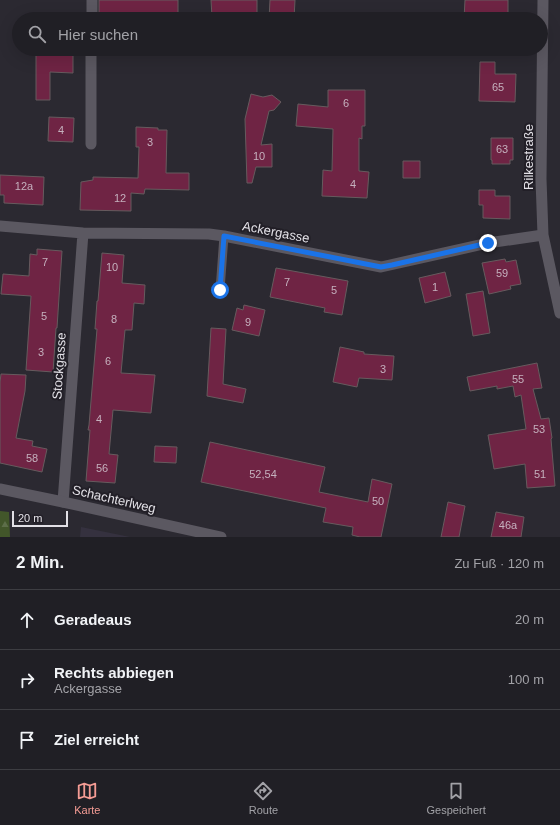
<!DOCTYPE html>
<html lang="de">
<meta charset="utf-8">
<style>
:root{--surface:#201f25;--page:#2d2c32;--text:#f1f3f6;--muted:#a2a2a7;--line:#3d3d42;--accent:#f59c95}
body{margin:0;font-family:Helvetica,sans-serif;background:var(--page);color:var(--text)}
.scale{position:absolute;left:12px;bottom:10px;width:56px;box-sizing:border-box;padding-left:4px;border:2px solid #e2e0e6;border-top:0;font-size:11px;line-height:14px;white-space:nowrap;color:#e2e0e6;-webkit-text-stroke:3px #221f27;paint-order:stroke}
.stop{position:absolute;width:12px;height:12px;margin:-9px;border:3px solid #1a73e8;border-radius:50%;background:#fff}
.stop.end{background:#1a73e8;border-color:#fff;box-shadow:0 1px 4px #0008}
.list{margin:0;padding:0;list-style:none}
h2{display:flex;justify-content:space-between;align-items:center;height:52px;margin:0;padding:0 16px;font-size:17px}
h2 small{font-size:13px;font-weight:400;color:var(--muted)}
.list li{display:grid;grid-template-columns:26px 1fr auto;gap:12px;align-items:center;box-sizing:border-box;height:60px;padding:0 16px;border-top:1px solid var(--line)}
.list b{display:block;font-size:15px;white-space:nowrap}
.list p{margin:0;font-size:13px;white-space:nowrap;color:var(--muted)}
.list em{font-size:13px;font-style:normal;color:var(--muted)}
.icon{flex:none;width:22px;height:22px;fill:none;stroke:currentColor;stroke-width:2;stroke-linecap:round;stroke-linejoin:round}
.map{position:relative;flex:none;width:560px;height:537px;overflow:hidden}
.search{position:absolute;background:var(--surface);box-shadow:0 4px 16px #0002;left:12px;right:12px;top:12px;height:44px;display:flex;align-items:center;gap:10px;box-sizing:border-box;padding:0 14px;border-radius:22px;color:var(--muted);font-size:15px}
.sheet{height:232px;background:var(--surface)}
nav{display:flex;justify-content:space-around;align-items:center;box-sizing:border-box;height:56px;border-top:1px solid var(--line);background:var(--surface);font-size:11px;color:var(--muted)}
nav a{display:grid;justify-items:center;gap:2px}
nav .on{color:var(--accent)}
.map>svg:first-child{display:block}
</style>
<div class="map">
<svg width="560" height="537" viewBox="0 0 560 537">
<defs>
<pattern id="forest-firs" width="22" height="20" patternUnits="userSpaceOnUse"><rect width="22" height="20" fill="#42562a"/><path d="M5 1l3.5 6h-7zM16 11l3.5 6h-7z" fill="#5d6e49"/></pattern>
</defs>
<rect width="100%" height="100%" fill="#2b2931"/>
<path fill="#35313f" d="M81 527 130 537H80Z"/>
<path fill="url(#forest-firs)" d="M0 511 9 512 10 537H0Z"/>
<path fill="#6f2444" stroke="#665b5e" d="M99 0H178V19H158V15L99 13Z
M211 0H257V14H226V17H212Z
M270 0H295L294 19H269Z
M465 0H508V19L480 18V19H464Z
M36 49H73V73L50 72V100H36Z
M480 62H495V74H516L515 102 479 101Z
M328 90H365V126H362V139L359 138V171L369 172 367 198 322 196 323 170 332 171 333 129 296 126 298 104 328 107Z
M251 94 263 97 272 95 281 102 274 110 269 111 261 145 272 144V167H256L252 183H247L245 119Z
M49 117 74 118 73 142 48 141Z
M136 127 158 128V130H167L166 173H189V190L145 189 144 194 131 193V211L80 210 81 182 93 180V177L138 178 139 147H136Z
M491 138H513V160H510V164H492V160H491Z
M403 161H420V178H403Z
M0 175 44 177 43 205 4 203V195H0Z
M479 190H495V196H510V219L483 218V205H479Z
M37 249 62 251 57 328H56L53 372 26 370 31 296 1 294 3 274 29 276 30 254 37 255Z
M102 253 124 255 122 283 145 285 144 304 134 303 132 330H125L121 373 155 375 151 413 113 410 109 454 118 455 115 483 86 481 90 430H88L89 425 97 329H95L97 301H98Z
M505 259 506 262 516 260 521 284 510 286 511 289 489 294 482 263Z
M276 268 348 281 342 315 324 312 325 308 270 297Z
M445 272 451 296 425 303 419 278Z
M483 291 490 333 473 336 466 294Z
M244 305 265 310 259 336 232 330 237 308 243 310Z
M211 328 226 329 223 384 246 389 243 403 207 396Z
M340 347 364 352V354L394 356 392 380 359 378 357 387 333 382Z
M537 363 542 388 533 389 541 419 549 418 552 438 551 439 555 486 527 488 525 464 494 469 488 435 526 429 521 395 515 397 513 386 497 389V386L470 391 467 377Z
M1 374 26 375 25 391 16 438 33 441 32 446 47 449 42 472 0 463V382Z
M210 442 325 467 319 492 368 502 372 479 392 484 381 537H360L352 535 353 527 323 522 326 508 201 482Z
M155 446 177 447 176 463 154 462Z
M448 502 465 506 459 537H441Z
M496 512 524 517 521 537H491Z"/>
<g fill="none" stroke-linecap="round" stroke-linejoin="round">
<path stroke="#5b5861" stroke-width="9" d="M220 290 224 236"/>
<path stroke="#5b5861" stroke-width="11" d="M543 0 541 179 543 235 560 313
M92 19V0
M91 144V49
M0 226 83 233 209 234 224 236 381 267 488 243 543 235
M63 502 83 233"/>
<path stroke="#5b5861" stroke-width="11" d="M0 489 63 502 221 537"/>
</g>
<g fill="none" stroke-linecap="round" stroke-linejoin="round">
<path stroke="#1a73e8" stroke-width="5" d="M220 290 224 236 381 267 392 265 488 243"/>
</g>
<g text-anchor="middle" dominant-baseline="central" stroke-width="4" stroke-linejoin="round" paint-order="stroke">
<g font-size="11" fill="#c5b1be">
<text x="498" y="87">65</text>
<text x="346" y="103">6</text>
<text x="61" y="130">4</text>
<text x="150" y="142">3</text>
<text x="502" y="149">63</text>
<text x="259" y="156">10</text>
<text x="353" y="184">4</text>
<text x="24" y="186">12a</text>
<text x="120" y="198">12</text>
<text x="45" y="262">7</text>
<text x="112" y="267">10</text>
<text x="502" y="273">59</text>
<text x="287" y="282">7</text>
<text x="435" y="287">1</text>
<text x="334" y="290">5</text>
<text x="44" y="316">5</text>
<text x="114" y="319">8</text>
<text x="248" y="322">9</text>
<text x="41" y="352">3</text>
<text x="108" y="361">6</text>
<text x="383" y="369">3</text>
<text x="518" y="379">55</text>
<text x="99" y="419">4</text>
<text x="539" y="429">53</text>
<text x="32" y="458">58</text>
<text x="102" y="468">56</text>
<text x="263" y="474">52,54</text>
<text x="540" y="474">51</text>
<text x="378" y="501">50</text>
<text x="508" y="525">46a</text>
</g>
<g font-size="13" fill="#e2e0e6" stroke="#221f27">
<text transform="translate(528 157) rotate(-90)">Rilkestraße</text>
<text transform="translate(276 232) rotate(11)">Ackergasse</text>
<text transform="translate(59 366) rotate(-86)">Stockgasse</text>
<text transform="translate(114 499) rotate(13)">Schachterlweg</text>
</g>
</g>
</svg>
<div class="scale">20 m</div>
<div class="stop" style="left:220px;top:290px"></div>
<div class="stop end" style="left:488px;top:243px"></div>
<div class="search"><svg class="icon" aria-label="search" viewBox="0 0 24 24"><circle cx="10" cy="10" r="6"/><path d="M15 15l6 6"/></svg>Hier suchen</div>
</div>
<section class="sheet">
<h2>2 Min.<small>Zu Fuß · 120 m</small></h2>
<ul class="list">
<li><svg class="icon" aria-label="ahead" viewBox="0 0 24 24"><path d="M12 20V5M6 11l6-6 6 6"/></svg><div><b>Geradeaus</b></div><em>20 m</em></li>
<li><svg class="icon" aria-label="right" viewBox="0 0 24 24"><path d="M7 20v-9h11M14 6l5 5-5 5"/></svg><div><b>Rechts abbiegen</b><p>Ackergasse</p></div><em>100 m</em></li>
<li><svg class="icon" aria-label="arrive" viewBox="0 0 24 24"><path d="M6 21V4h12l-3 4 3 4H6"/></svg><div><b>Ziel erreicht</b></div></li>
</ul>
</section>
<nav>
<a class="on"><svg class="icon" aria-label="map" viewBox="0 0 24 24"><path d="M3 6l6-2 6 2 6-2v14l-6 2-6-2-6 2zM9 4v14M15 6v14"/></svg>Karte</a>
<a><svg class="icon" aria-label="directions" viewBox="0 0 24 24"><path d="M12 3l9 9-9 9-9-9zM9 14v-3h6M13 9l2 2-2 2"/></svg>Route</a>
<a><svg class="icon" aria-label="saved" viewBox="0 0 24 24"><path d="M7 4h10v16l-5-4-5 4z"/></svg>Gespeichert</a>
</nav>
